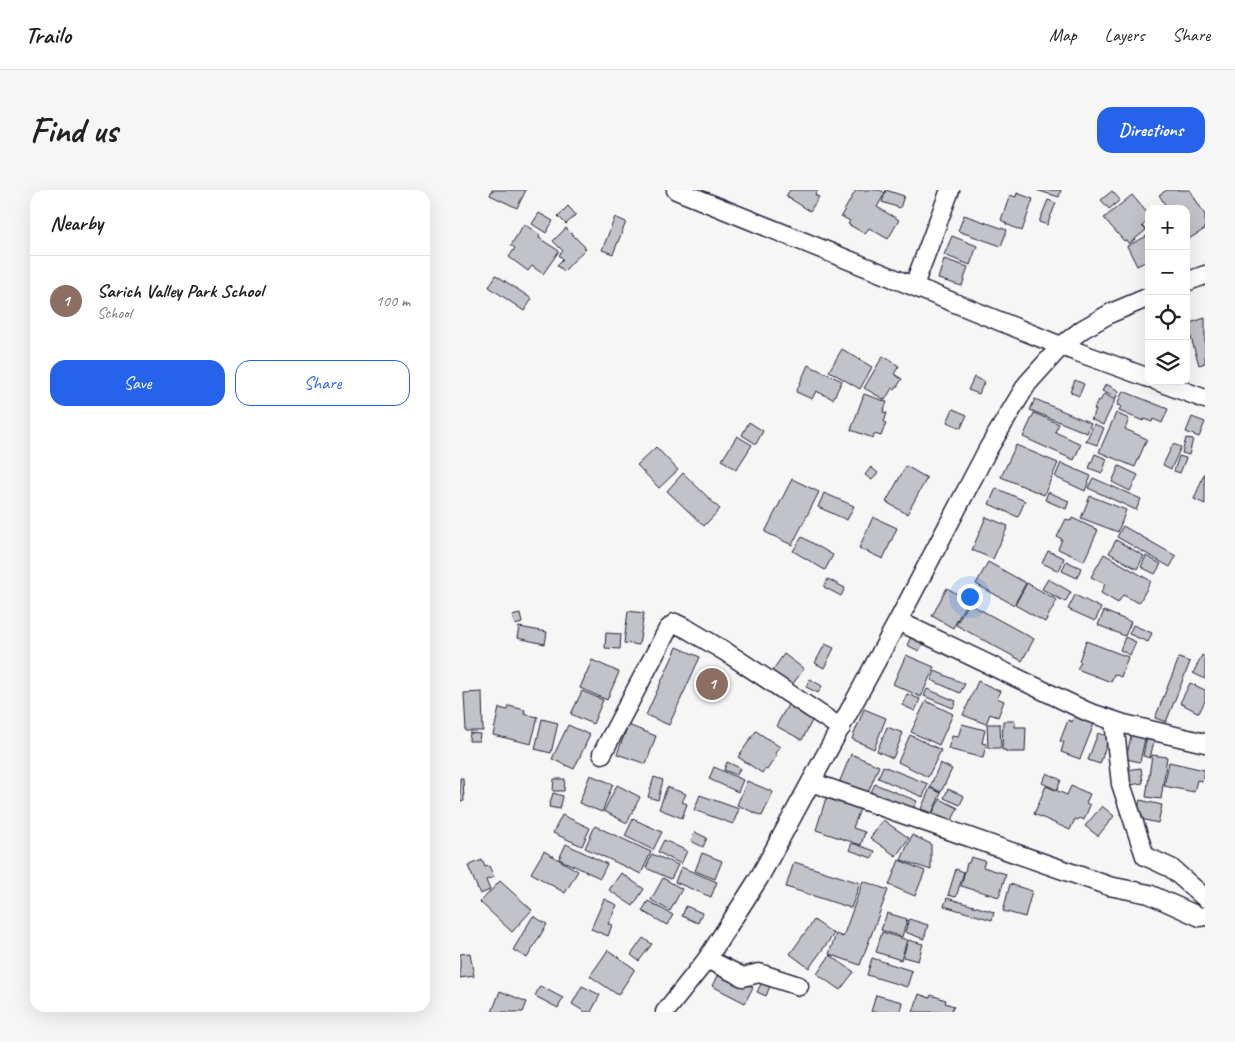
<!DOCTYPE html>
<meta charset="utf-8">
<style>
:root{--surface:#fff;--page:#f6f6f6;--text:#202124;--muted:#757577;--line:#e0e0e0;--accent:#2563eb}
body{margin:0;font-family:Caveat,sans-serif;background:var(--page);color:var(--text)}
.controls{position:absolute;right:15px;top:15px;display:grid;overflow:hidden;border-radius:10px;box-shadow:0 5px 20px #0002}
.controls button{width:45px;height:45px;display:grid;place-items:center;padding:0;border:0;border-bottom:1px solid var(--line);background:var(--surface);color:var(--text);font:25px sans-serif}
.you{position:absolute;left:509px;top:406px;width:18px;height:18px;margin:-12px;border:4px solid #fff;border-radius:50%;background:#1a73e8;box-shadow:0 0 0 8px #1a73e833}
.badge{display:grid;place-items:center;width:32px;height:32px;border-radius:50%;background:var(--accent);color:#fff;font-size:16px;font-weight:700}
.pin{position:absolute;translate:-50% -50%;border:2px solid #fff;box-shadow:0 1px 5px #0006}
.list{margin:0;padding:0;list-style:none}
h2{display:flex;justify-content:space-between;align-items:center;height:65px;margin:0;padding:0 20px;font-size:21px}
h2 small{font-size:16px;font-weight:400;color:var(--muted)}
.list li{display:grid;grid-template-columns:32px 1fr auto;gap:15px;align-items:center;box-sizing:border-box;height:90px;padding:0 20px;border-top:1px solid var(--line)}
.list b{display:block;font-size:19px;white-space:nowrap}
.list p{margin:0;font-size:16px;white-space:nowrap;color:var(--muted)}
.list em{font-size:16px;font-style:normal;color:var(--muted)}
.actions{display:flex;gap:10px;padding:15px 20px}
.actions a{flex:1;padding:11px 0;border:1px solid var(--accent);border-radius:15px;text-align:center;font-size:18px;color:var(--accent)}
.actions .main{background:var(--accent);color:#fff}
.icon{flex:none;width:28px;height:28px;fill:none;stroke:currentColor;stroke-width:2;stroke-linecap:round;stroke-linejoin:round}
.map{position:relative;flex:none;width:745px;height:822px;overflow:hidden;border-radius:15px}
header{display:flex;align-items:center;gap:30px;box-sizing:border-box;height:70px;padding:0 25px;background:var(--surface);border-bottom:1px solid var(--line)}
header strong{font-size:24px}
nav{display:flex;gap:28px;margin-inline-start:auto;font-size:18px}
.intro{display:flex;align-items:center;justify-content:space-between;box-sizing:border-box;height:120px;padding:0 30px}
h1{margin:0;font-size:35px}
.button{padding:12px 22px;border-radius:15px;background:var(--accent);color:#fff;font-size:18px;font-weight:700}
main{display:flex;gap:30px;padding:0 30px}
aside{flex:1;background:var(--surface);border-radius:15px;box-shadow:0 5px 20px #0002}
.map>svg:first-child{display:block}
</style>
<header>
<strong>Trailo</strong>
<nav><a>Map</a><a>Layers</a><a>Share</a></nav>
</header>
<div class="intro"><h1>Find us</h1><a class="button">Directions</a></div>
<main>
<aside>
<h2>Nearby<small></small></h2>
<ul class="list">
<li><span class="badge" style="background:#8d6e63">1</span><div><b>Sarich Valley Park School</b><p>School</p></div><em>100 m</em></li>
</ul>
<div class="actions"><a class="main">Save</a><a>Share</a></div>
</aside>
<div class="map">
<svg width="745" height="822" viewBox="0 0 745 822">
<rect width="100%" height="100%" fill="#f6f6f7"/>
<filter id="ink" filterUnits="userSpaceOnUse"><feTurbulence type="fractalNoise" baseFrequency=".02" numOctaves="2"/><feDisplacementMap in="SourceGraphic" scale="10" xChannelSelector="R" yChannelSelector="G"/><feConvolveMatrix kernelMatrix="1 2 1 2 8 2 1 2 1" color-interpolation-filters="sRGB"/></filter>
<g filter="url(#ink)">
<path fill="#c2c2c9" stroke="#22223b" d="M32 0H66L57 18 30 5Z
M330 0H358L355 5 359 7 350 21 326 6Z
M396 0H420L425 3 417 17 439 30 428 49 409 38 405 44 388 34 390 31 381 26Z
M426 0 444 6 440 18 422 12Z
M576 0H601L599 7Z
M707 0H730L745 25V39L727 50 726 19H708L699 5Z
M652 1 660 10 649 19 641 10Z
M557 3 573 9 562 41 546 34V33L541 30 550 5 556 7Z
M672 5 689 25V30L682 36 686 40 669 54 666 50 664 51 644 28Z
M588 10 596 13 587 35 579 32Z
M108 16 116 25 106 34 98 26Z
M79 23 93 31 86 43 72 34Z
M504 25 547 40 541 56 498 41Z
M155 27 166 32 153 64 142 60Z
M64 34 80 45 79 48 99 61 83 84 72 76 68 81 49 67 55 58 51 55Z
M106 38 126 58 104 81 97 75 103 69 99 65 103 61 93 51Z
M689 45V70L677 76 667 56Z
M492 46 517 56 510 75 484 65Z
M484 69 508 77 502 96 478 89Z
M36 85 72 109 64 121 29 97Z
M745 128V173L739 175 727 134Z
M382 159 412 177 400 199 369 181Z
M423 166 439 176 434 184 442 189 435 200 432 198 425 210 404 198Z
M348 175 382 191 373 209 356 201 352 209 336 202Z
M514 187 524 192 519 204 508 200Z
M615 190 624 194 619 206 610 202Z
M646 194 659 201 656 208 642 201Z
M663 201 708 219 702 233 693 229 692 232 684 229 683 231 659 221 661 216 657 215Z
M404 204 427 212 423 222 427 223 424 232 426 233 421 246 414 244 413 248 391 240Z
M644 204 655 210 643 235 631 229 636 220 634 219 638 210 640 211Z
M575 209 631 233 627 243 570 220Z
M493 219 507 225 501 238 487 232Z
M574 223 599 234 595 242 621 254 614 270 563 247Z
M656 223 669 229 665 239 687 249 675 277 639 262Z
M732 227 745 232 739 247 726 242Z
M289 232 303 241 296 254 282 245Z
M634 234 644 238 637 255 626 251Z
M277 246 292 255 276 280 262 270Z
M726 248 733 249 729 265 722 263Z
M713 254 721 257 711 279 703 275Z
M556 255 598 273 584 305 541 287Z
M196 257 218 280 199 298 177 275Z
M635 264 647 269 642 283 629 278Z
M719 266 726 268 720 283 714 281Z
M601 273 631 286 625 301 595 287Z
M446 276 467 288 447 324 426 312Z
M659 276 678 285 670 301 652 292Z
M411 277 418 283 412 290 405 285Z
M745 282V314L734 309Z
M223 283 260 319 244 336 207 301Z
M633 288 681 309 676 320 628 298Z
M332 289 359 302 332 355 305 342Z
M536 298 565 311 558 327 529 314Z
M588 302 609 311 606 319 585 310Z
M364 303 394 316 387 330 358 317Z
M630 306 666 320 658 342 621 328Z
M413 327 437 338 423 369 399 358Z
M526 327 548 336 533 369 512 360Z
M612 328 638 340 624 371 598 359 602 349 597 347 606 329 611 331Z
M663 336 716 366 710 377 657 347Z
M342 347 373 365 365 380 333 361Z
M656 350 684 366 677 379 649 363Z
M588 361 604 368 599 381 582 373Z
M644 364 691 391 679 413 663 405 658 413 641 403 645 394 631 387Z
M686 366 701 374 695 384 681 377Z
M606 371 621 378 617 388 602 381Z
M528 372 566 393 554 415 516 394Z
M368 389 385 398 381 406 364 397Z
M588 389 611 402 605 412 582 399Z
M567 393 597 410 585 432 555 415Z
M487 398 508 410 493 438 472 426Z
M615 405 641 418 635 431 608 419Z
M508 413 574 449 562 471 496 435Z
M168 421 184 423 179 455 164 453Z
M644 421 671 432 665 446 638 435Z
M60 424 62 433 55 435 52 426Z
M673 435 692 443 688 452 669 444Z
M59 437 87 442 85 454 57 448Z
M146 443 161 444 160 459 145 458Z
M452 445 464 451 459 461 447 455Z
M665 447 676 452 670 465 660 460Z
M626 451 668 467 661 487 654 484 651 492 617 479 621 472 619 471Z
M365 454 374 458 364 478 355 473Z
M217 457 240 467 209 535 186 525Z
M324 464 344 479 332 495 312 481Z
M446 465 474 477 461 507 433 494Z
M742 465 745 467V489L733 483Z
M719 468 730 472 706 532 695 528Z
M132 470 159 482 147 510 120 498Z
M475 481 505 494 500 503 471 490Z
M350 489 362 496 358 503 346 497Z
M518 491 540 501 537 508 544 511 538 527 530 524 526 534 503 525Z
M730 493 745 500V511L739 523 720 513Z
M467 499 496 511 493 518 464 506Z
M122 501 143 510 133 534 111 524Z
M22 502 23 541H6L4 503Z
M447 504 460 509 455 521 442 515Z
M466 511 493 524 479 555 451 542Z
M329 513 354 527 342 550 316 536Z
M49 516 65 520 64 524 78 527 71 554 33 545 39 518 48 520Z
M404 519 426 528 414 559 392 549Z
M617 521 636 529 620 569 601 562 604 552 600 551 608 530 612 532Z
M82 529 98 533 91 563 75 559Z
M543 531H555V537H566L565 562H546V560H542Z
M502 534 525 540 522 553 526 554 523 568 488 559 492 546 498 547Z
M527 534H540L541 558H528Z
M108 535 130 545 114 579 92 569Z
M168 535 196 546 186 574 157 564Z
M427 537 443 543 433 568 417 561Z
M296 541 320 557 315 563 317 565 307 580 305 579 302 583 278 567Z
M672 541 686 544 680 572 666 569Z
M10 543 20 544 19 551H9Z
M638 543 649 547 640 574 628 570Z
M450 545 481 560 468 587 438 572Z
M687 545 695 547 690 568 683 566Z
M391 564 419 576 407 605 379 593Z
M692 565 707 567 701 609 686 607Z
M267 572 280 578 277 585 264 580Z
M709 572 744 580 742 591 737 590 734 602 704 596Z
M480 573 492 579 481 602 470 597Z
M423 576 468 594 463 607 418 588Z
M254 577 283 590 278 602 249 589Z
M681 578 683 593 669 595 666 580Z
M587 583 601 590 597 600 582 593Z
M130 585 153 594 142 622 119 613Z
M194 587 203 590 198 610 188 607Z
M0 588H3L4 611 0 612Z
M94 589H105L104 601H93Z
M287 591 313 602 302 626 277 615Z
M415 594 457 611 452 621 410 604Z
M157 595 180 607 167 633 144 621Z
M586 596 607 605 611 596 630 604 626 613 630 615 624 630 620 628 618 630 615 629 610 640 574 624Z
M207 597 226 604 222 612 227 614 222 628 199 619Z
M470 598 481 603 472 623 461 619Z
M488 599 504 606 500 615 484 608Z
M93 603 103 606 100 619 89 617Z
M240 605 279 619 273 634 234 620Z
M366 608 400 619 393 638 405 642 401 655 356 640Z
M480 609 498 618 489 636 471 626Z
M680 610 702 615 698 633 676 628Z
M642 616 654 626 638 646 625 636Z
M102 625 130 638 122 656 93 643Z
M173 629 202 642 193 660 165 646Z
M423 630 449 648 436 666 410 648Z
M135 636 191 662 181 684 125 658Z
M235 642 247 648 243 657 231 651Z
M452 645 471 654V680L441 670Z
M204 650 227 661 221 674 198 662Z
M392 653 415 661 412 668 389 660Z
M106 654 147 674 140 688 99 669Z
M84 661 118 681 105 703 71 683Z
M242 663 262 671 255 689 235 681Z
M192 664 218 675 211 689 186 678Z
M511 667 525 671 523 677 546 684 539 707 501 696 507 673H509Z
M22 670 25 677 29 676 34 687 26 690 30 700 20 704 8 676Z
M439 670 465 681 455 706 429 695Z
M334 672 400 693 391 718 326 697Z
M221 677 257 692 251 707 215 692Z
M496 679 504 682 496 707 488 705Z
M161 683 184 699 173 716 149 700Z
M203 688 222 699 210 721 191 710Z
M40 691 72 720 52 742 20 712Z
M403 691 428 700 400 775 369 764 376 744 383 747Z
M550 694 572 701 565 727 543 721Z
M487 708 534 722 532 730 484 716Z
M144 709 157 715 148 734 152 735 148 746 131 739Z
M188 711 213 725 207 735 182 721Z
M226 716 242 723 238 733 222 726Z
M427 723 447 729 442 747 421 740Z
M73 726 87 734 67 768 53 760Z
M449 729 468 735 464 749 445 742Z
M354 730 374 744 349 778 330 764Z
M422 742 447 750 441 770 416 762Z
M183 748 192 754 179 771 171 765Z
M448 750 463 754 458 771 443 767Z
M148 760 175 779 158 805 130 786Z
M10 763 14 786 0 788V764Z
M370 765 394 782 380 800 357 784Z
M412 768 452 781 447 797 407 785Z
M260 780 293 797 285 813 252 796Z
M302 792 310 796 306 806 297 802Z
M80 796 103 808 98 818 75 806Z
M122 796 140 805 131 822H125L112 814Z
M40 801 67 812 63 822H32Z
M459 804 470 808 471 805 486 810 485 813 494 816 491 822H453Z
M416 805 442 812 440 822H411Z"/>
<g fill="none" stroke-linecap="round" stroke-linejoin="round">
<defs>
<path id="minor" d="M216 0 601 156 689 188
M726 92 745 85
M454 95 490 0
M697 191 745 209
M438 431 628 522 664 534 745 553
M654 531 661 594 685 666 711 678 745 708
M142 564 208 439 215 433 229 440 266 462 381 538
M351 592 649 696 689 704 740 727 745 726
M247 769 283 787 299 783 339 796
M205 822 247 769 299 688 438 431 528 259 567 194 601 156 623 139 651 123 689 107"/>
</defs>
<use href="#minor" stroke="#22223b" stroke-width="21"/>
<use href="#minor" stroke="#fff" stroke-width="18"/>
</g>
</g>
</svg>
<div class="controls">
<button>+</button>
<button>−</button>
<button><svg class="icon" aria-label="locate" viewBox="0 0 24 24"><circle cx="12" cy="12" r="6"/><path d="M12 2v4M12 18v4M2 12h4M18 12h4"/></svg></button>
<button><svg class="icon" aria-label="layers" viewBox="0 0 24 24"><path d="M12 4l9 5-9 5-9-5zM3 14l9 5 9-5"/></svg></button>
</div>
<div class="you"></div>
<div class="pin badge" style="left:252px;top:494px;background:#8d6e63">1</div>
</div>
</main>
